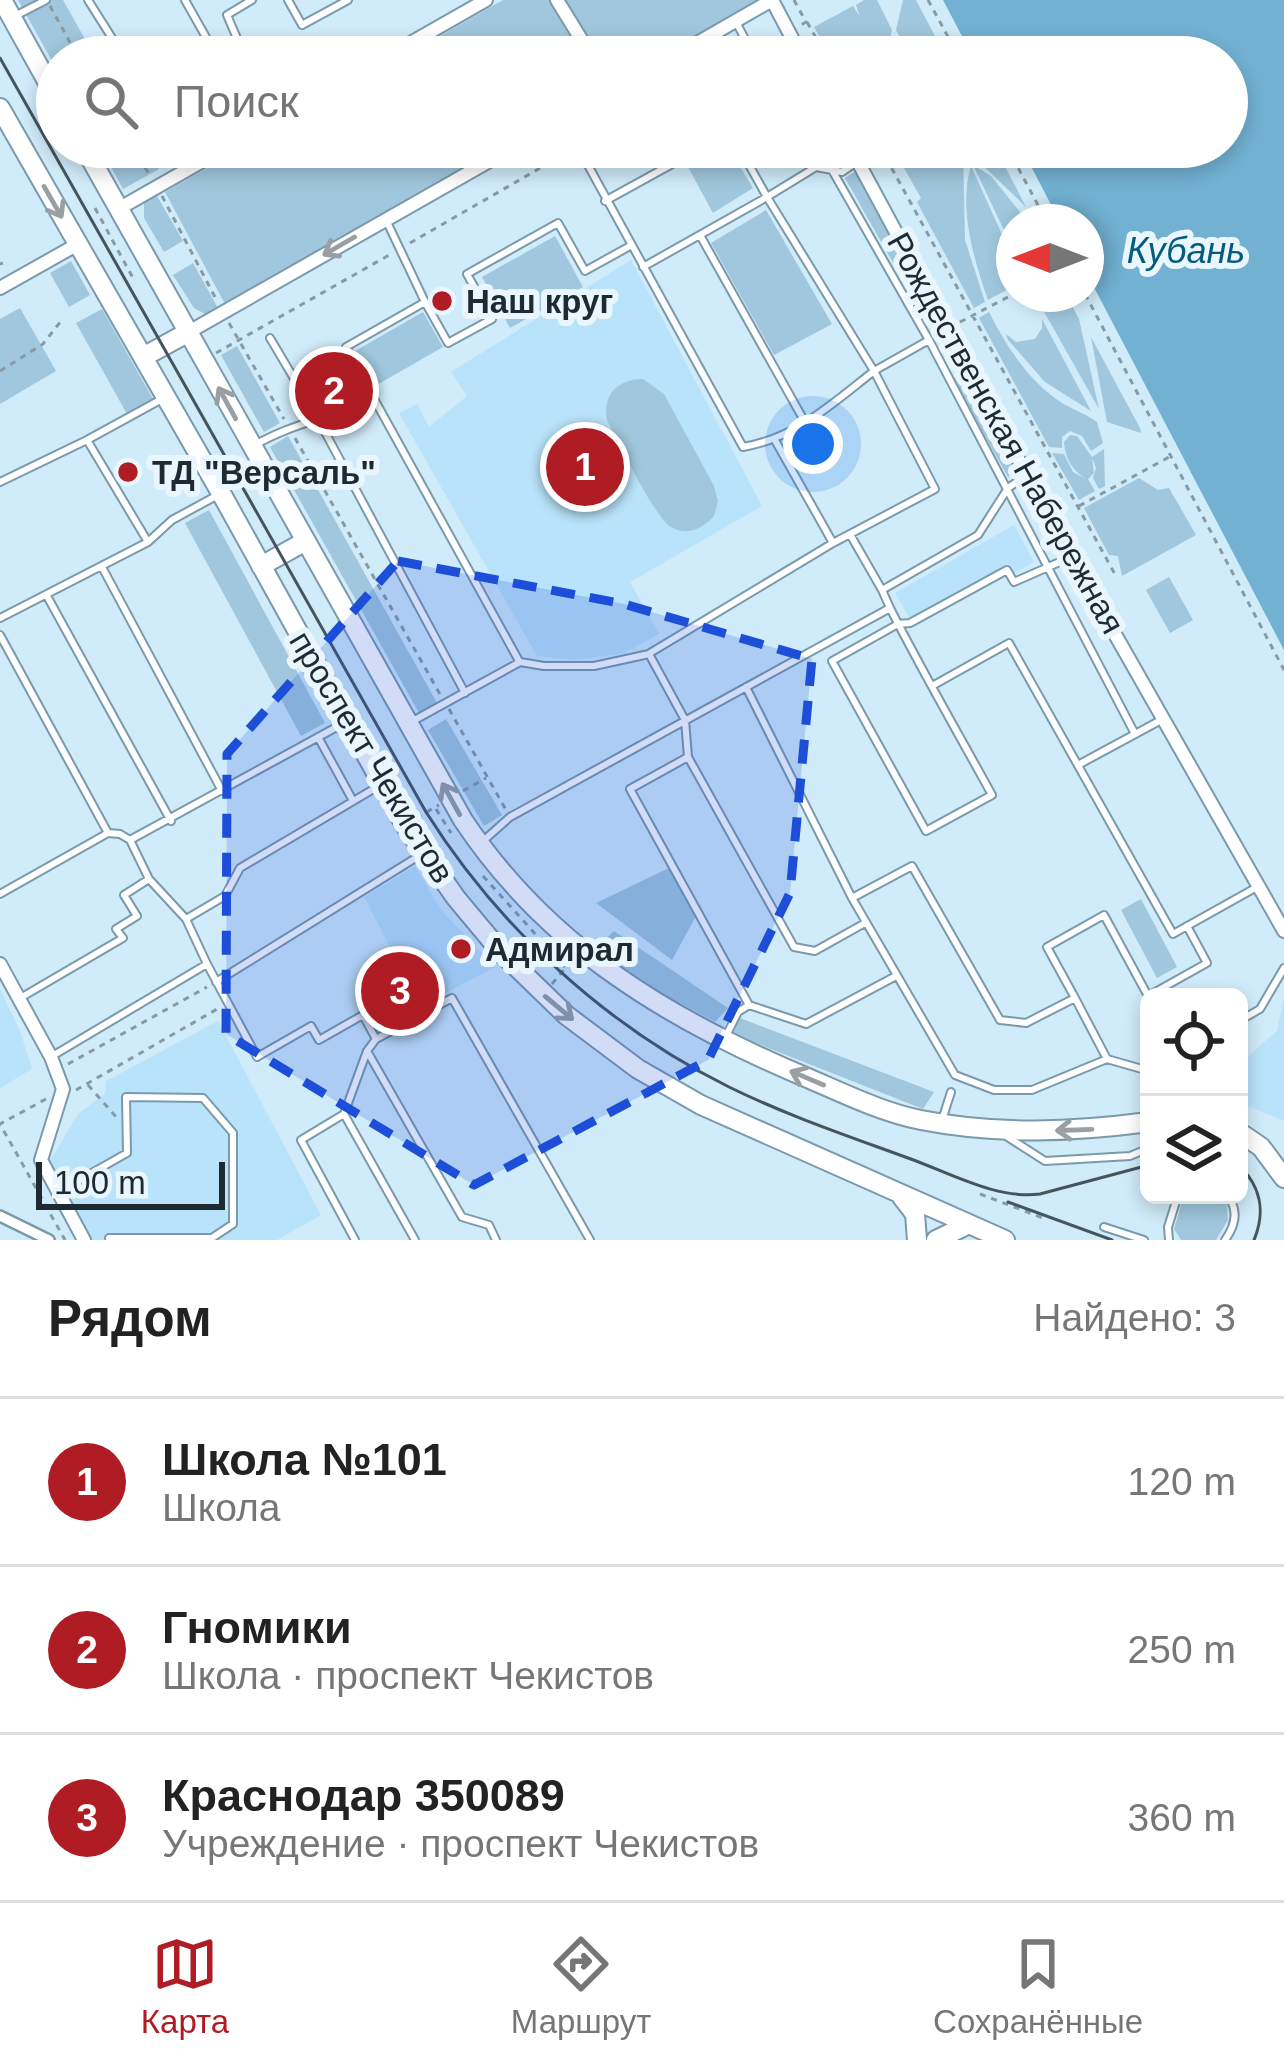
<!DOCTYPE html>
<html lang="ru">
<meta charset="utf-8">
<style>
:root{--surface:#fff;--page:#f2f2f2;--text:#222;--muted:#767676;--line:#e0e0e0;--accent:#af1c24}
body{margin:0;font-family:Arial,sans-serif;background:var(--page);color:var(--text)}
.controls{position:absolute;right:36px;bottom:36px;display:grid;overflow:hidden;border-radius:18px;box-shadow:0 6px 18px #0003}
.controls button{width:108px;height:108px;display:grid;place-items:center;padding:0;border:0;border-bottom:3px solid var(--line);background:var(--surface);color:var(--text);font:60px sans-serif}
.compass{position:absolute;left:996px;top:204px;width:108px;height:108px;border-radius:50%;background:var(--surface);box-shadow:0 6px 18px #0003;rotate:270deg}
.scale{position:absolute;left:36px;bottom:30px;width:189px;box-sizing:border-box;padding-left:12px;border:6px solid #1d2a31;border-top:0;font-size:33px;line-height:42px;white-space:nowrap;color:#1d2a31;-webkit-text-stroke:9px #e9f6fe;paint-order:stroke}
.you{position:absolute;left:813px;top:444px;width:42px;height:42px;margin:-30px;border:9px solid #fff;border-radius:50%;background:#1a73e8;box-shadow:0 0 0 18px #1a73e833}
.badge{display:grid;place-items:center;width:78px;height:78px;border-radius:50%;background:var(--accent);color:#fff;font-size:39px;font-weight:700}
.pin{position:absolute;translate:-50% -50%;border:6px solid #fff;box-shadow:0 3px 12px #0006}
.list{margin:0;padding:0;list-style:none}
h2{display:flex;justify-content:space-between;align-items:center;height:156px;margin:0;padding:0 48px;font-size:51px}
h2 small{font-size:39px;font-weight:400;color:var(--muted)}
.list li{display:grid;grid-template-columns:78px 1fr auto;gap:36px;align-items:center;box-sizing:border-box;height:168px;padding:0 48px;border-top:3px solid var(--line)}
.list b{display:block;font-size:45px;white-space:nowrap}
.list p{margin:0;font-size:39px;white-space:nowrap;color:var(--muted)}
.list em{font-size:39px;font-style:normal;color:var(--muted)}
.icon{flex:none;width:66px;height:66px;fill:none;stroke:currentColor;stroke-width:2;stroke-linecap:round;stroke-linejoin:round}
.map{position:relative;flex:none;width:1284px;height:1240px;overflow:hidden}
.search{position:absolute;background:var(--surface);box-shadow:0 6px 18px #0003;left:36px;right:36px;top:36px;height:132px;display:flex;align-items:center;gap:30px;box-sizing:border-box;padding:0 42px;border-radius:66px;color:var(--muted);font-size:45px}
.sheet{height:660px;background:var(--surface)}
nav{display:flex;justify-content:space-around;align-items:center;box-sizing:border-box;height:168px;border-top:3px solid var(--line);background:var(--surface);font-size:33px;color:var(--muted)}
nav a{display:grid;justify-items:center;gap:6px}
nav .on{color:var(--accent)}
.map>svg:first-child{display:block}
</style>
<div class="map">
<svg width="1284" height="1240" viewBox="0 0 1284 1240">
<rect width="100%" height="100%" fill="#d0ebfa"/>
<path fill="#b9e3fa" d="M631 260 762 506 630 582 659 634 624 653 575 660 537 656 399 413 417 404 429 427 467 396 451 372Z
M1014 525 1034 562 1014 573 1007 564 911 620 895 593Z
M415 866 442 911 495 967 421 1006 364 897Z
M0 989 20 1031 32 1069 0 1088Z
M1284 996V1121L1239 1102V1064L1277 1031Z
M218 1021 321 1215 277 1240H92L50 1161 78 1114 105 1094 106 1081Z"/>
<path fill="#a0c7dd" d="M18 0H63L95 57H57V70Z
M503 0H756L660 57H403Z
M864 0H877L892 30 886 57 879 52V57H844L830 46 826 48 814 27 853 6 860 17 856 5Z
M903 0H916L946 57H911L896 30Z
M100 147H147L159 169 123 189Z
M244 147H502L225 304 165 192Z
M723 147H728L753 188 713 213 688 167Z
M887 147H938L944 157 952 147 963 152 965 240 985 302 974 308 917 202 921 198 896 154 892 155Z
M970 147H995L1026 207 971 154Z
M973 165 991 176 1028 222H1014V251Z
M971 166 1014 261V286L988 300C974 260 958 207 971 166Z
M858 170 929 297 917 305 845 178Z
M157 196 183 241 164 252 144 218V203Z
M766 210 832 324 774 355 711 243Z
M555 236 583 287 510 328 482 277Z
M71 261 90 295 69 307 50 273Z
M193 263 218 308 205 314 194 308 173 275Z
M1034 294 1068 298 1079 319 1099 409Z
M20 308 56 371 0 404V319Z
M102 309 153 399 127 414 76 323Z
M423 312 443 347 375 386 355 351Z
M989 312C1006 346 1029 382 1062 403 1074 410 1086 414 1097 422L1103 443 1091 451 1082 436 1070 431 1062 437V448L1049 447 979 318Z
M1042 319 1091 411 1045 382 1008 340 1006 334 1016 342 1035 339 1042 328Z
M1091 337 1140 428 1141 433 1107 422Z
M237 346 280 423 264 432 221 355Z
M963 373 1019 471 1008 477 952 379Z
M643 379 664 394 714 486 718 501 714 516C703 528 688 537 671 527 655 518 617 440 607 420 602 395 618 379 643 379Z
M1070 435 1077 436 1092 457 1104 449 1105 486 1099 489 1093 478 1096 468 1092 458 1094 473 1088 479 1095 491 1079 500 1052 453 1064 454 1073 472 1086 479C1073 471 1065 459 1064 442Z
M288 436 437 703 419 713 270 447Z
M1139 478 1158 490 1169 488 1196 535 1122 576 1118 556 1109 555 1084 508Z
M209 510 325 723 301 736 185 523Z
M1169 577 1193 620 1170 633 1146 590Z
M446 719 502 815 484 826 428 730Z
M669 868 696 916 672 960 596 903Z
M1141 899 1177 967 1157 978 1121 910Z
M614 931 728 1008 715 1022 663 994 596 949Z
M740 1018 934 1092 923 1109 733 1034Z
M1184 1195H1220L1227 1206 1228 1220 1216 1240H1181L1174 1229Z"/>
<path fill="#72b1d2" d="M943 0H1284V650L1086 272V222H1060L1021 147H1227V57H973Z"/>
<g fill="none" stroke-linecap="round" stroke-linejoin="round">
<defs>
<path id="service" d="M88 0 124 57
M185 0 216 55 238 44
M288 0 302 25 348 0
M15 16 46 0
M737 24 752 52
M245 57 227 15 252 0
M743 57 752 52 755 57
M177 147 186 170
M578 147 743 447C796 438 832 404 874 371L767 197 643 267
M739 147 767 197 816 167
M805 147 816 167 832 170 929 340 1135 734
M832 170 842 172 855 163
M605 201 703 147
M701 237 806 424
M425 302 448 343 492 319 467 274 558 223 585 271 630 246
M270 338 318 419 465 693
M373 397 346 347 425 302 387 222
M87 440 162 399
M776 442 833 543
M255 445C293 423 334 417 373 397L519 661
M0 482 87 440 148 542
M851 536 882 590
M102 567 222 791
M47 596 171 821
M890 608C922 671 958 733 992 795L926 831 832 661 898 624 910 623 1007 570 1014 582 1071 557
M0 618 148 542 172 520 218 495
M0 635 108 833
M650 653 833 543 935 489 874 371 929 340
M932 686 1009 643 1173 934 1257 887
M746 687 852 898
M411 722 520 662 544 666H594L649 654 685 720 688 757 794 947 815 951 865 923
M318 737 352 799
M688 757 630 789 749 1005 806 1024 896 976
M1078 765 1163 719
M482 842 510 817 890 608 882 590 978 535 1008 488 1027 475
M149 879 186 919 207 964
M0 894 108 833 120 834 130 840 344 723
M186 919 225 896 240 868 377 787
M216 982 422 854
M22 997 123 938 116 929 137 916 124 895 149 879 130 840
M1075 998 1047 947 1104 915 1148 996 1207 963 1187 926
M1239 1021 1260 1009 1284 968
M727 1034 738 1012 749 1005
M367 1051 462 1217 489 1225 496 1240
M54 1055 207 964 257 1057 311 1026 319 1040 363 1015 376 1039
M1107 1059 1075 998 1026 1023 1000 1020 912 866 852 898 955 1075 994 1090H1032L1107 1059 1149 1071
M1149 1086V1089
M344 1114 301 1140 355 1240
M942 1120 951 1092
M1006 1136 1045 1161 1130 1156 1149 1148
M60 1191 127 1153 126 1097 203 1098 233 1133V1224L212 1238H109
M1104 1227 1144 1240
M415 1240 344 1114 367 1051 376 1039 452 998 590 1240
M1169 1240 1168 1227 1178 1195
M1225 1240C1236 1225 1239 1210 1227 1195"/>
<path id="pedestrian" d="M0 1216 49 1240"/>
<path id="minor" d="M557 0 592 57
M772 0 802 57
M386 57 486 0
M673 57 772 0
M850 147 1071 557 1284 931
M120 208 227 147
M0 288 78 244
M187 333 514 147
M0 964 51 1057 63 1089 41 1160 84 1240"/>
<path id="secondary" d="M2 0 57 99
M0 108 221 493 405 825 456 898 501 952 566 1015 638 1069 701 1105 1005 1240
M84 147 463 820C548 948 671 1021 810 1079 845 1094 884 1113 921 1120 997 1135 1073 1132 1149 1122
M143 357 187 333
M261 566 304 542
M1239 1132 1261 1147 1284 1178
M902 1197 915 1214 917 1240
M936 1240 969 1224"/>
</defs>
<use href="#service" stroke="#7a9aac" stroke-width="10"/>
<use href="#pedestrian" stroke="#7a9aac" stroke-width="14"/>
<use href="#minor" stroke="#7a9aac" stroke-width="16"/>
<use href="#secondary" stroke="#7a9aac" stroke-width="22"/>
<path stroke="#869ba6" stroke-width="3" stroke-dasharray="6 6" stroke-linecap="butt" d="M794 0 806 22 801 25
M928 0 959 57
M50 6 78 57
M807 22 827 57
M771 44 779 57
M759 49 777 38
M56 139 57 142
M132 147 151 177
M445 147 457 166
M465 147 470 156
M880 147 1117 578
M1007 147 1047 222
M162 196 216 299
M95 208 134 280
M410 243 568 152
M0 264 3 263
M1085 294 1284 670
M960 322 1014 294
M229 323 284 419
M216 353 391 254
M0 371 43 344 61 321
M295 438 441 696
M1079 506 1171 456
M449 709 506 810
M463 791 486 778
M436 809 451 833
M416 818 439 805
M483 876 565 967
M552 984 573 959
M68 1064 207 987
M88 1085 117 1118
M76 1090 219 1008
M46 1099 0 1124 65 1240
M980 1194 1043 1218"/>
<use href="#service" stroke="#fff" stroke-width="6"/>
<use href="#pedestrian" stroke="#fff" stroke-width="9"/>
<use href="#minor" stroke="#fff" stroke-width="12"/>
<use href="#secondary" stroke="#fff" stroke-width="18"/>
<path stroke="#45555e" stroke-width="3" d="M0 58 426 812C499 928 606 1026 729 1087 786 1115 848 1136 908 1158 948 1172 997 1200 1040 1194L1149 1165
M1239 1165C1261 1187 1266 1211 1254 1240
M1008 1202 1112 1240"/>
</g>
<defs><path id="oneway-shaft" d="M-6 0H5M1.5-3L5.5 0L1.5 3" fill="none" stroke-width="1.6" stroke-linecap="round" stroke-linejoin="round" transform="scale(3)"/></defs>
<g stroke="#999fa2">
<use href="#oneway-shaft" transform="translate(53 202) rotate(60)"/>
<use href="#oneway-shaft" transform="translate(339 246) rotate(150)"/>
<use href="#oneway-shaft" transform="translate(227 403) rotate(-119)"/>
<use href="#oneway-shaft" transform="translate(451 799) rotate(-119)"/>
<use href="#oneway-shaft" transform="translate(559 1008) rotate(40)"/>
<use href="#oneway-shaft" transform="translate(807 1078) rotate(-157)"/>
<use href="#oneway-shaft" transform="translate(1074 1130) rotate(178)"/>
</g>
<path fill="#1d4ed8" fill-opacity="0.2" stroke="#1d4ed8" stroke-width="9" stroke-dasharray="24 15" stroke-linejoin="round" d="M398 561 624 604 812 659 790 893 708 1060 474 1185 226 1034 227 754Z"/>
<g fill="#af1c24" stroke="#e9f6fe" stroke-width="4.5">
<circle cx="442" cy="301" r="12"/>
<circle cx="128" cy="472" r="12"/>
<circle cx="461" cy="949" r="12"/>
</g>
<g text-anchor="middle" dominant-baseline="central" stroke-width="12" stroke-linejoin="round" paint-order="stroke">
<g font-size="33" font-weight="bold" fill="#1d2a31" stroke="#e9f6fe" text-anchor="start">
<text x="466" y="301">Наш круг</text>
<text x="152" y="472">ТД "Версаль"</text>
<text x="485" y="949">Адмирал</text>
</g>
<g font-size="33" fill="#1d2a31" stroke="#e9f6fe">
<text transform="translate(1006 433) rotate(61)">Рождественская Набережная</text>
<text transform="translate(372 757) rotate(59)">проспект Чекистов</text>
</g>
<g font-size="36" font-style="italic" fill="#055b7c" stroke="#e9f6fe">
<text x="1186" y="250">Кубань</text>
</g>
</g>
</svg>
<div class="controls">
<button><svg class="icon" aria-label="locate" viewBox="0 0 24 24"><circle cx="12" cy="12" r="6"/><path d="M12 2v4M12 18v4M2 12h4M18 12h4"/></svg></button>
<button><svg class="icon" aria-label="layers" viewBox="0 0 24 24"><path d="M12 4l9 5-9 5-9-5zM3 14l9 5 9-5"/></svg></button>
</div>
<svg class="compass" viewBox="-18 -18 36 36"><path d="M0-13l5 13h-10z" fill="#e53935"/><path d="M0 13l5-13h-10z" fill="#767676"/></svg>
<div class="scale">100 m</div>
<div class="you"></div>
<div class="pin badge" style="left:585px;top:467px">1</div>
<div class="pin badge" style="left:334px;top:391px">2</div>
<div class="pin badge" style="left:400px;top:991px">3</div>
<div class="search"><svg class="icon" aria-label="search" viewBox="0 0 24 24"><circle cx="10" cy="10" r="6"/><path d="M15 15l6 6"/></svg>Поиск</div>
</div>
<section class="sheet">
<h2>Рядом<small>Найдено: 3</small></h2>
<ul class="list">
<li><span class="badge">1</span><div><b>Школа №101</b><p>Школа</p></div><em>120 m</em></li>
<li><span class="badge">2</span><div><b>Гномики</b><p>Школа · проспект Чекистов</p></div><em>250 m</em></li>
<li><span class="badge">3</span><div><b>Краснодар 350089</b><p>Учреждение · проспект Чекистов</p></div><em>360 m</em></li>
</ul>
</section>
<nav>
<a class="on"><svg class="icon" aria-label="map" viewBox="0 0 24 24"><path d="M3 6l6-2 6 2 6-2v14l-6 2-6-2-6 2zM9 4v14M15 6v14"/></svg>Карта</a>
<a><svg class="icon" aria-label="directions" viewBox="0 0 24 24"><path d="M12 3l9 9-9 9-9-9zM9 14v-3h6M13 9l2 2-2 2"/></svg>Маршрут</a>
<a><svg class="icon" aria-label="saved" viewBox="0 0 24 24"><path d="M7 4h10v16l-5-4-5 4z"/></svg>Сохранённые</a>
</nav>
